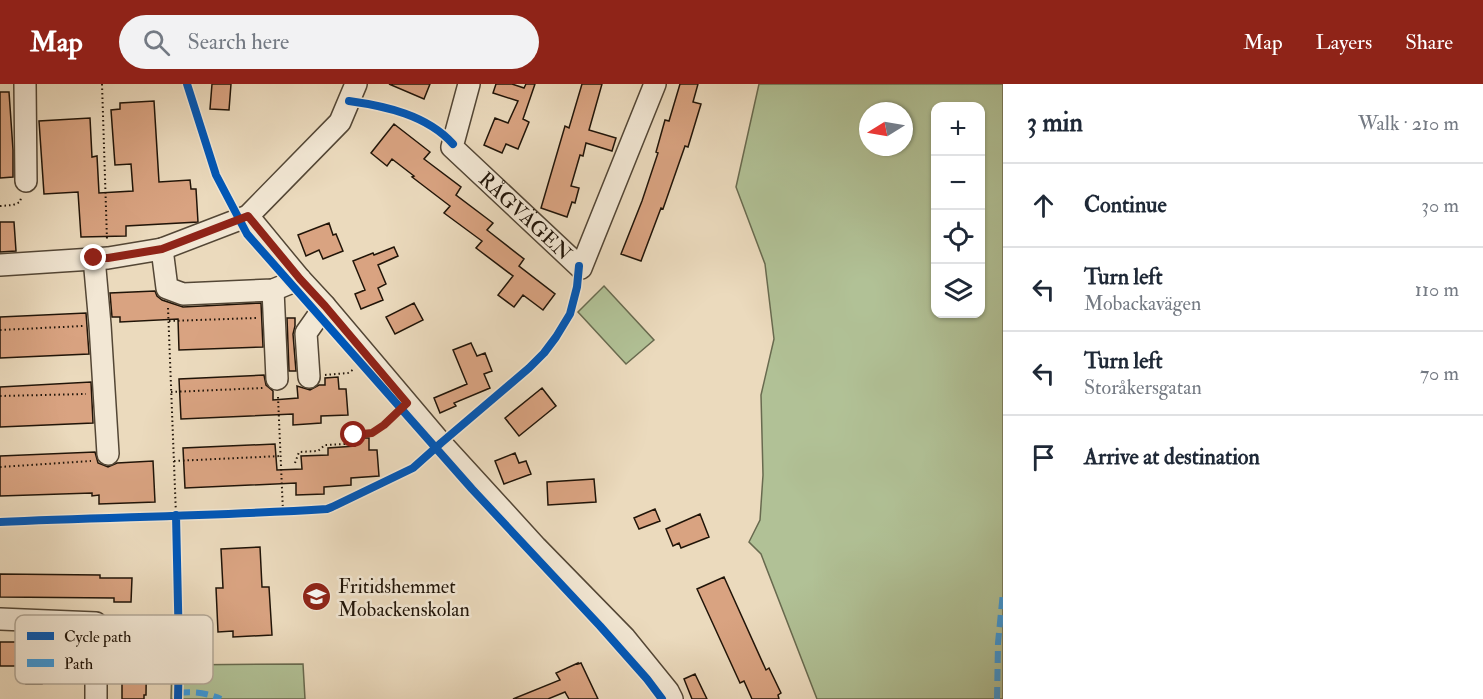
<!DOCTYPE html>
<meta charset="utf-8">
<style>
:root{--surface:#fff;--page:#f2f2f3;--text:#1f2937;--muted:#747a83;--line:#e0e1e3;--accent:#8f2418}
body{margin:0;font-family:"IM FELL Double Pica",serif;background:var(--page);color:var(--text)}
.controls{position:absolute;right:18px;top:18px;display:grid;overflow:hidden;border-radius:12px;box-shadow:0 2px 4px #0004}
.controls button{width:54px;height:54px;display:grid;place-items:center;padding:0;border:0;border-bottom:2px solid var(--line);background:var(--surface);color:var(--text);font:30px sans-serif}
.compass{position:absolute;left:859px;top:18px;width:54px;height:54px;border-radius:50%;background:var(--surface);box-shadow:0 2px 4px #0004;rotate:259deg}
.stop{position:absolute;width:18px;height:18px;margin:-14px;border:4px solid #8f2418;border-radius:50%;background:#fff}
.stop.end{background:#8f2418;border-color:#fff;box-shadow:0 2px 6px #0008}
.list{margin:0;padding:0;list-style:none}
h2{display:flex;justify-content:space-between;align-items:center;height:78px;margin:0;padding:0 24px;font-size:26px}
h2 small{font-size:20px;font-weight:400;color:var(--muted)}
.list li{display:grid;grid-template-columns:39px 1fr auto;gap:18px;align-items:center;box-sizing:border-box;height:84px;padding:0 24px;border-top:2px solid var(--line)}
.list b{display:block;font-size:22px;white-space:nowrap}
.list p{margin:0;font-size:20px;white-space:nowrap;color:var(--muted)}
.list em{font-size:20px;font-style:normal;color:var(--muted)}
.icon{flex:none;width:33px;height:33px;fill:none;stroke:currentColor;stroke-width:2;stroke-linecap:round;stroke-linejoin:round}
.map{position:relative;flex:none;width:1003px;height:615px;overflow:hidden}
header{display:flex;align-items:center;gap:36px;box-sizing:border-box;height:84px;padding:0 30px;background:var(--accent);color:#fff}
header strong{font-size:28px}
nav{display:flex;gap:33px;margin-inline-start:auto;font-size:21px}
.search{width:420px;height:54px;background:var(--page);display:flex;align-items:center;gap:15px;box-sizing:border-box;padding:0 21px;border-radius:33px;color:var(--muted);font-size:22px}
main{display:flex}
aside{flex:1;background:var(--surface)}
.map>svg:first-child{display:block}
</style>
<header>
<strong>Map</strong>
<div class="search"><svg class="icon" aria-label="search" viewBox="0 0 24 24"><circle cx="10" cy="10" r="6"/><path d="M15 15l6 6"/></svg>Search here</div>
<nav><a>Map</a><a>Layers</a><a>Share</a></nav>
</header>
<main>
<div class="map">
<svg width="1003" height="615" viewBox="0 0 1003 615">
<rect width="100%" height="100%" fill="#ebdabd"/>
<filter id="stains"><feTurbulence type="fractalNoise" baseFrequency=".00333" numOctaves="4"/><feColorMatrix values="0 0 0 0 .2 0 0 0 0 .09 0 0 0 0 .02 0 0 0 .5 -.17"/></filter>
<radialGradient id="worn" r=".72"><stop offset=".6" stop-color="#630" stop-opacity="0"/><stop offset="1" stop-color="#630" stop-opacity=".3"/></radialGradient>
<path fill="#b1c196" stroke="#686a4f" stroke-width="1.5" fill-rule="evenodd" d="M759 0H1003V615H817L761 470 749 458 760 436 763 391 761 311 774 255 765 180 736 103ZM936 22H980V230H936ZM868 27H904V63H868Z
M604 202 654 256 626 280 578 228Z
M303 580 305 615H171L172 581Z"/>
<path fill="#d9a381" stroke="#201408" stroke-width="1.5" d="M212 0H231L229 26 210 25Z
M389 0H430L424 15Z
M496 0H512L524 4 526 0H535L523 35 529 38 518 65 506 60 502 69 484 61 495 34 508 39 518 17 493 9Z
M582 0H602L589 46 616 54 612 67 586 59 583 72 580 71 571 102 579 104 575 119 572 118 567 133 541 124 565 42 569 44Z
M680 0H698L693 18 701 20 688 63 685 62 663 125 661 124 641 177 621 170 642 117 658 69 656 68 665 36 669 37Z
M0 8H9L13 66V93L0 94Z
M154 17 159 98 190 96 191 105H196L198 138 126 142V152L81 153 78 108 44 110 39 37 90 34 92 73 97 72 99 109 133 107 131 80 115 81 111 26 120 25V19Z
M394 40 430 68 424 75 461 103 456 111 493 139 487 146 524 175 519 182 555 210 543 226 523 211 514 223 498 211 513 192 476 164 482 157 444 129 450 122 412 93 414 92 392 75 387 82 371 69Z
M0 138H14L16 167 0 168Z
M329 139 333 151 336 150 343 167 323 175 319 166 306 172 298 151Z
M394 163 398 172 378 181 386 200 378 204 383 216 361 225 355 210 365 206 353 177 373 169 374 171Z
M155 207 157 212 162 216 183 223 261 219 263 263 179 266 178 235 120 238V233H112L110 209Z
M414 219 423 236 395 250 386 233Z
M86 229 89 270 0 274V233Z
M287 234H295V242L293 250 296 287H289Z
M471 259 477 272 485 269 492 287 484 290 490 304 454 319 456 322 440 329 434 314 467 300 453 266Z
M264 291 266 301 273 307V316L298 314 297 302 310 306 319 301H325V294L338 293 339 305H346L348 331 321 332V339L293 341V330L181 335 179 295Z
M91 298 93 339 0 343V303Z
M542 304 556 322 519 352 505 334Z
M355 354H369V366H377L379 392 351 394V401L324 403V410L296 411V399L185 404 183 364 275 360 277 386 302 385 301 372 328 371V364L355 362Z
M95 368 98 379 108 383 117 379 153 377 155 418 99 420V411L92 412V409L0 412V372Z
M515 369 519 379 526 377 531 390 504 400 495 377Z
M594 395 596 418 548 421 547 398Z
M655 425 660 437 639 445 634 434Z
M700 430 709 453 681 464 679 459 673 462 666 445Z
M260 463 262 503H269L272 551 233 553V547L218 548 216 504H223L221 465Z
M0 490 100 491V494H132L131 518H114V514L0 513Z
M724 493 766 586 769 584 781 609 778 611 779 615H752L744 597 740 599 697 505Z
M122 539H147L146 611H144V615H122Z
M0 558H68V582H63V590L42 589V600H26V582H0Z
M578 579V580L581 579 598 615H569L565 608 548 615H513L560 596 556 589Z
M695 590 707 615H692L684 595Z"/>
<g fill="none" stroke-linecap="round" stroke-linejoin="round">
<defs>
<g id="minor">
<path d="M25 0 26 97"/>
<path id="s1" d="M469 0 452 63 581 184 655 0"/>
<path d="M248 132 300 195 325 222 441 359 536 463 625 554 668 607 672 615"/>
<path d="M162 165 167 204 183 210 273 206 300 195"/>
<path d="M94 174 100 241 108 370"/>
<path d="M0 181 108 174 162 165 248 132 340 38 356 0"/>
<path d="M273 206 277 295"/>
<path d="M309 293 306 249 325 222"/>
<path d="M0 535 96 539V615"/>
</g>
</defs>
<use href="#minor" stroke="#534635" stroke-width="24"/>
<path stroke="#201408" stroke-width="2" stroke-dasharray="1.5 3" stroke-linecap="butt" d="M102 0 107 156
M0 122 13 121 20 118 21 114
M168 224 176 431
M169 237 256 234
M0 246 83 242
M325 291 348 289 354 285
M171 308 263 304
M0 312 86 310
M278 313 283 428
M174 377 281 372
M295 379 299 368 318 367 325 361 345 360 354 351 372 349 384 341 394 332
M0 383 91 377"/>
<use href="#minor" stroke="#f2e7d4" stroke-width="21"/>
<path stroke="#3c9add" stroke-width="6" stroke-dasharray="12 6" stroke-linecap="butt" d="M178 609C193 607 207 609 221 615
M997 615 998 559 1003 508"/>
<defs>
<path id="cycleway" d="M187 0 216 91 247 150 472 405 600 542 647 595 662 615
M349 17C385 22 427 31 453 60
M176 431 179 566 178 615
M0 438C109 433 218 432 327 425L332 423 413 384 441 359 529 284 544 269 556 253 570 230 577 203 579 182"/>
</defs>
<use href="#cycleway" stroke="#f2e7d4" stroke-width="11"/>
<use href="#cycleway" stroke="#0057b8" stroke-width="8"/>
</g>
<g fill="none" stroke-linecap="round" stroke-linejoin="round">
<path stroke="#8f2418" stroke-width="8" d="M94 174H108L162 165 248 132 300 195 325 222 407 319 384 341 372 349 354 351"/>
</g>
<defs>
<symbol id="school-disc" viewBox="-11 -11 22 22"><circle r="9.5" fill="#8f2418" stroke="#f2e7d4"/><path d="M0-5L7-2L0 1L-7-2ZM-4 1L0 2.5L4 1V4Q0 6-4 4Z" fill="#fff"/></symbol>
</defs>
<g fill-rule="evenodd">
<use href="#school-disc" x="300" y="496" width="33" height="33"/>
</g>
<g text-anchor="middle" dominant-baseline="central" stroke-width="5" stroke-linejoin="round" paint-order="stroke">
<g font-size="20" fill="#201408" stroke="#f2e7d4">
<text stroke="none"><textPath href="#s1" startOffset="166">RÅGVÄGEN</textPath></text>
</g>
<g font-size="20" fill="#201408" stroke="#f2e7d4" text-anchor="start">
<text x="338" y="502">Fritidshemmet<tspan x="338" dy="23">Mobackenskolan</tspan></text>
</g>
</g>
<rect x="15" y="531" width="198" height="69" rx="9" fill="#f2e7d4" stroke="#b3a897" stroke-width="1.5"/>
<rect x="27" y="548" width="27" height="8" fill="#0057b8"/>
<rect x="27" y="575" width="27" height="8" fill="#3c9add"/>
<g font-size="16" fill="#201408">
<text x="64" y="558">Cycle path</text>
<text x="64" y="585">Path</text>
</g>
<rect width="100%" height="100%" filter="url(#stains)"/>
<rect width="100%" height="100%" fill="url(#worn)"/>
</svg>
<div class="controls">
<button>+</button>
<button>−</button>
<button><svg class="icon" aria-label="locate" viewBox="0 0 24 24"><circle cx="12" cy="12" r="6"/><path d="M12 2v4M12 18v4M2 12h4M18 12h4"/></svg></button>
<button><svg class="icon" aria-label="layers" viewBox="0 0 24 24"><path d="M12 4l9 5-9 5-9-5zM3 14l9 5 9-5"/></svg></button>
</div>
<svg class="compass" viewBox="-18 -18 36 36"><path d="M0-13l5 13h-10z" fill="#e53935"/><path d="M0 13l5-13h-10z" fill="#747a83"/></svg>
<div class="stop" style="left:354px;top:351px"></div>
<div class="stop end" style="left:94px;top:174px"></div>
</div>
<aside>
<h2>3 min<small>Walk · 210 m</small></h2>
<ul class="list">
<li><svg class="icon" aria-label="ahead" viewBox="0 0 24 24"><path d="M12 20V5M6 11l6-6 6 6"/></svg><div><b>Continue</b></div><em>30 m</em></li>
<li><svg class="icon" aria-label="left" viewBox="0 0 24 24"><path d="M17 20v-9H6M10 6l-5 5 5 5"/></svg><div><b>Turn left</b><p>Mobackavägen</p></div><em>110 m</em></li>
<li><svg class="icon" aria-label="left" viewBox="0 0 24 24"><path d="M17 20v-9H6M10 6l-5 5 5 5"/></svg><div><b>Turn left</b><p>Storåkersgatan</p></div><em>70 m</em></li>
<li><svg class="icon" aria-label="arrive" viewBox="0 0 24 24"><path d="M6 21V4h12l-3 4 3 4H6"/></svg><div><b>Arrive at destination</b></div></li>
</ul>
</aside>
</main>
